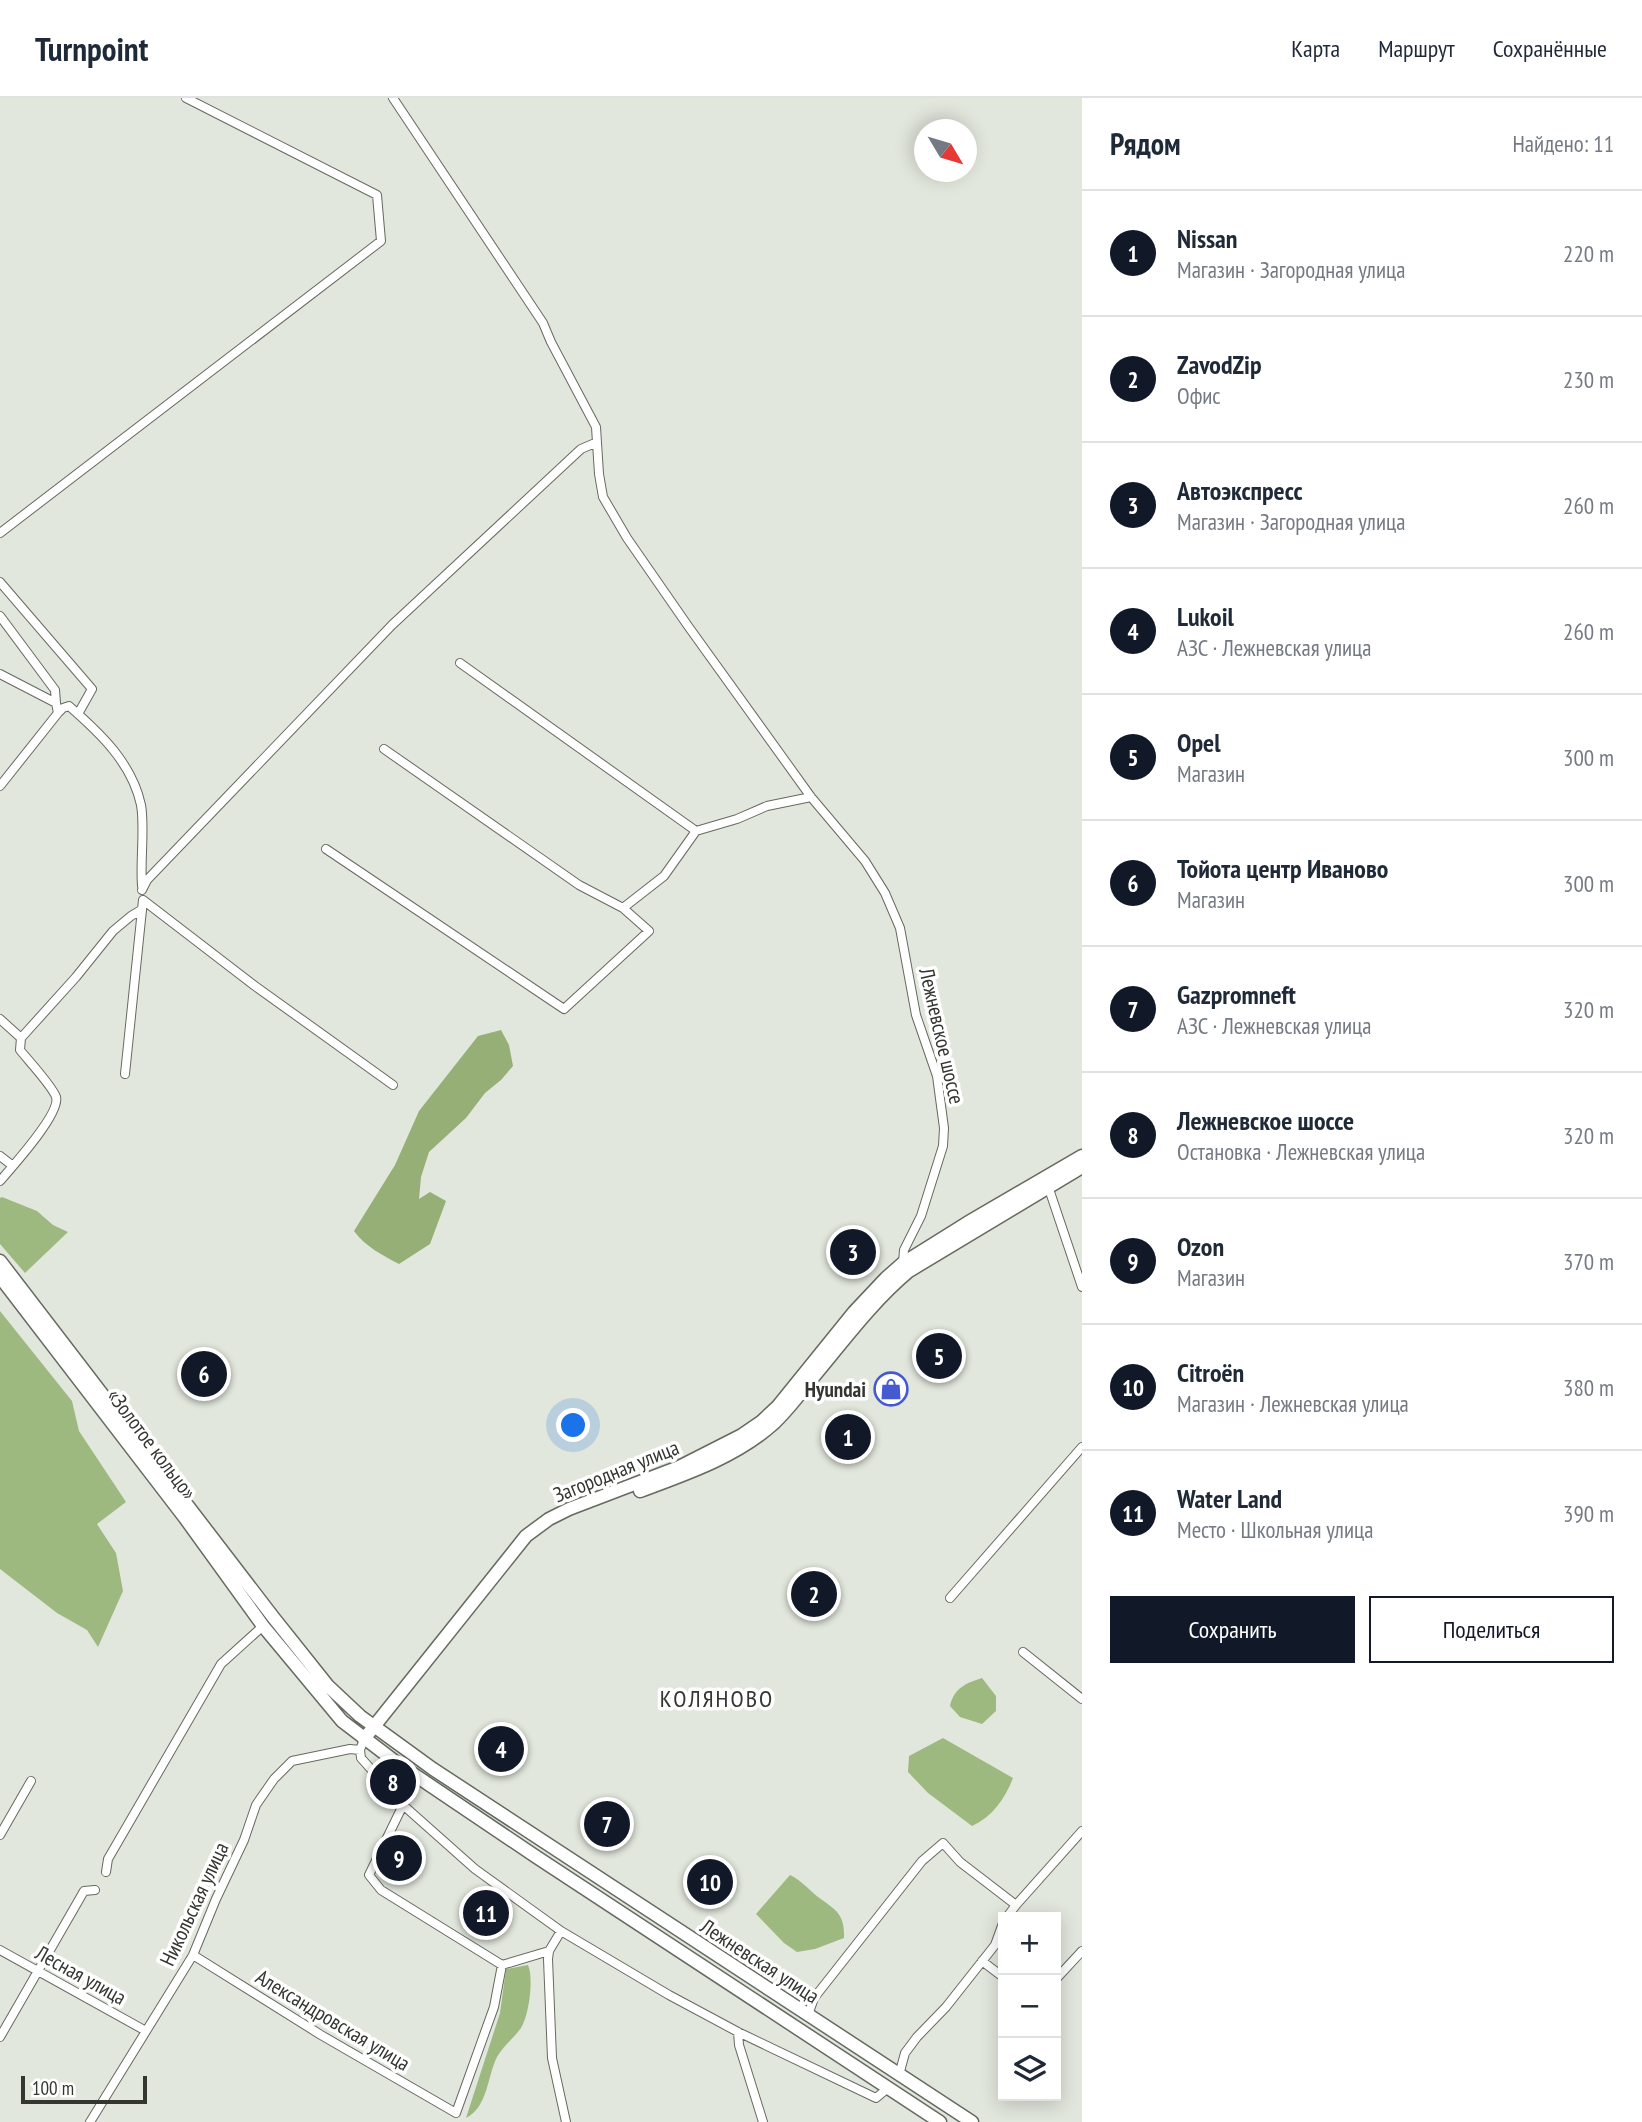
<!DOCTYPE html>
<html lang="ru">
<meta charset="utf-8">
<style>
:root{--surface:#fff;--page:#f6f6f7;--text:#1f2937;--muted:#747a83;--line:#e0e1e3;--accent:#111827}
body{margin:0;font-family:"PT Sans Narrow",sans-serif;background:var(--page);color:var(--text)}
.controls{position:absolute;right:21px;bottom:21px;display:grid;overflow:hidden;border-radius:0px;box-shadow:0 4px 18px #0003}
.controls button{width:63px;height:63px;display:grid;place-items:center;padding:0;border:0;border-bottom:2px solid var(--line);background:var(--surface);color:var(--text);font:35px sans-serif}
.compass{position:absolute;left:914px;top:21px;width:63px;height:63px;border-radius:50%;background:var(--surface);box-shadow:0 4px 18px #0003;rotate:128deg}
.scale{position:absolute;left:21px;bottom:18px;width:126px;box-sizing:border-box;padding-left:7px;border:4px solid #343632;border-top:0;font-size:19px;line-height:24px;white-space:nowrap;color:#343632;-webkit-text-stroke:5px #fff;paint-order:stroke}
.you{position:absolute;left:574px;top:1328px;width:24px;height:24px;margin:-18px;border:5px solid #fff;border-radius:50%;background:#1a73e8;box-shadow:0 0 0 10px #1a73e833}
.badge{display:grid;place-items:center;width:46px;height:46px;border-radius:50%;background:var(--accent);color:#fff;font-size:23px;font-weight:700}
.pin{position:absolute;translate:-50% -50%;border:4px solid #fff;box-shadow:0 2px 7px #0006}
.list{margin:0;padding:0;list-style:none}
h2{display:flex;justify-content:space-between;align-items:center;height:91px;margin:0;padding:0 28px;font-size:30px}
h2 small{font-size:23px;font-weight:400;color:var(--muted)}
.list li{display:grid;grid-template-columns:46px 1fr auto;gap:21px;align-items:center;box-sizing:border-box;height:126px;padding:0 28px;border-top:2px solid var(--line)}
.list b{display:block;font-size:26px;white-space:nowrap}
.list p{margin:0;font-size:23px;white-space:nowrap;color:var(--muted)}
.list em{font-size:23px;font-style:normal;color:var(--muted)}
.actions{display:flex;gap:14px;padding:21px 28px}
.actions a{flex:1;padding:16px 0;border:2px solid var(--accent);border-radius:0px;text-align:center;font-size:24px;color:var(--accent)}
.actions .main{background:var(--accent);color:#fff}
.icon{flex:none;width:38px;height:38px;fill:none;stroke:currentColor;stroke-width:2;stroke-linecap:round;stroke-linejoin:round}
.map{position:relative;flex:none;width:1082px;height:2024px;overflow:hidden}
header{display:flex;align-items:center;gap:42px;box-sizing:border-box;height:98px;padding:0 35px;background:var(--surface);border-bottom:2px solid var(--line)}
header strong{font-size:33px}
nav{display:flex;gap:38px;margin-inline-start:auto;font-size:24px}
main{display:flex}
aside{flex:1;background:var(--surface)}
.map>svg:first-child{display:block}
</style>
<header>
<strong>Turnpoint</strong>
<nav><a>Карта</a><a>Маршрут</a><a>Сохранённые</a></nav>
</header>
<main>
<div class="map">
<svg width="1082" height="2024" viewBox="0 0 1082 2024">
<rect width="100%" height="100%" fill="#e2e7dd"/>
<path fill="#9eb980" d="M2 1099 37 1113 53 1127 68 1134 25 1175 0 1146V1100Z
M0 1213 72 1303 79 1333 126 1404 97 1426 116 1455 123 1493 98 1549 87 1532 57 1515 0 1471Z
M982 1580 996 1598V1613L982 1626 960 1619 950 1608C954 1590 966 1585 982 1580Z
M943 1640 1013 1680C1005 1701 992 1719 972 1728L928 1695 908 1674 909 1658Z
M790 1777C802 1783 808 1791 818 1799 836 1812 845 1816 844 1840L815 1851 797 1854 784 1845 756 1816Z
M528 1867C534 1880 529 1918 521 1930 514 1940 503 1948 497 1959 487 1979 488 2009 466 2020L500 1915 506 1871Z"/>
<path fill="#95af77" d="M501 932 509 947 513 968 501 982 485 995 466 1020 429 1054 421 1079 419 1101 430 1094 446 1103 430 1146 399 1166C382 1157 366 1149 354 1133L395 1067 419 1013 478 938Z"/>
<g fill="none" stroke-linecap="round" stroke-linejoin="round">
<defs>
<path id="minor" d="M393 0 543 225 551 244 596 329 599 376 603 399 627 440 688 528 811 699 865 763 885 795 900 830 916 917 937 978 944 1030 943 1048 921 1118 904 1152 903 1165
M0 435 381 143 377 97 186 0
M0 484 92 591 78 616
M0 518 55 592 56 605
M460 565 696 733 737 721 767 708 811 699
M0 576 56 605 58 615 0 688
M58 615 63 610 69 608C100 635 132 665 141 707 145 729 140 764 142 788
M384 651 579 787 623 810
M326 751 564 911 649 833 623 810 664 778 696 733
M142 792 147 782 392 527 581 351 595 345
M0 921 21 940 20 952C28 962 53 989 56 999 61 1015 12 1069 0 1083
M21 940 76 879 113 833 131 818 141 812
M125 976 143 802 255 888 393 987
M0 1058 13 1068
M1048 1088 1082 1189
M950 1500 1082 1349
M1023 1554 1082 1601
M364 1641 360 1652 361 1660 403 1707 475 1771 561 1833 669 1897 738 1934 876 2000 888 1990
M403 1707 369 1777 381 1792 502 1867
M0 1737 31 1683
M106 1774 108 1761 221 1566 263 1528
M1007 1819 1016 1807 1082 1733
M561 1833 549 1853 548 1861 552 1960 566 2024
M0 1852 146 1933
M193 1857 321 1937 456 2015 494 1909 502 1867 549 1853
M982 1863 1003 1879
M1056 1881 1082 1853
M808 1917 814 1900 922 1763 943 1745 960 1764 1016 1807
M738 1934 739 1947 763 2024
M0 1939 84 1793 95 1792
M899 1977 905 1955 917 1939 946 1909 995 1847 1003 1825
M90 2024 193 1857 216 1801 244 1742 256 1707 274 1681 292 1663 350 1651 360 1652"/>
<path id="primary" d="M640 1393C686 1376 736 1359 773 1326 789 1311 802 1293 815 1277 845 1241 873 1203 909 1173L1082 1069
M364 1641 526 1438 549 1421 569 1411 679 1369 742 1337 761 1324 778 1308 854 1214 886 1180 903 1165 967 1125 1082 1058"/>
<path id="trunk" d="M0 1163 273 1519 328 1588 360 1618 433 1671 972 2024
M0 1179 185 1420 263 1528 342 1623 397 1665 535 1758 940 2024"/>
</defs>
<use href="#minor" stroke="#656a61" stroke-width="10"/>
<use href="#primary" stroke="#656a61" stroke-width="15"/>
<use href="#trunk" stroke="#656a61" stroke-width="15"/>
<use href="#minor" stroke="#fff" stroke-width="8"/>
<use href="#primary" stroke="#fff" stroke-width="12"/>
<use href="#trunk" stroke="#fff" stroke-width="12"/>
</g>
<defs>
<symbol id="shop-ring" viewBox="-11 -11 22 22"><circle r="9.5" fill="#fff" stroke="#445ace" stroke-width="1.5"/><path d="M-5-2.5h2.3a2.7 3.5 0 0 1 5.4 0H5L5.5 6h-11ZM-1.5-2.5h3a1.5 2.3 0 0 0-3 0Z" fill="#445ace"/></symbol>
</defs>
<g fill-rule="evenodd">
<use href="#shop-ring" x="872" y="1272" width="38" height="38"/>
</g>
<g text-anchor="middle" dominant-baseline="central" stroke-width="7" stroke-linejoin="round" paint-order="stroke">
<g font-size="21" fill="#343632" stroke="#fff">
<text transform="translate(942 938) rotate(77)">Лежневское шоссе</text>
<text transform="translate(152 1346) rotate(53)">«Золотое кольцо»</text>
<text transform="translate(616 1373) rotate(-22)">Загородная улица</text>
<text transform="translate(194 1806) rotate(-65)">Никольская улица</text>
<text transform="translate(760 1863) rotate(33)">Лежневская улица</text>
<text transform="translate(81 1877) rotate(29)">Лесная улица</text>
<text transform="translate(333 1922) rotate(31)">Александровская улица</text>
</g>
<g font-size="21" font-weight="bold" fill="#343632" stroke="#fff" text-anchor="end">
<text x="866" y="1291">Hyundai</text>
</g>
<g font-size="24" letter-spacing="2" fill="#343632" stroke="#fff">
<text x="717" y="1600">КОЛЯНОВО</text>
</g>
</g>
</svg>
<div class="controls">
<button>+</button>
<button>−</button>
<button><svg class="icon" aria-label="layers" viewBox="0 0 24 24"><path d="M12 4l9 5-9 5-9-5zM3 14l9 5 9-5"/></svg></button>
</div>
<svg class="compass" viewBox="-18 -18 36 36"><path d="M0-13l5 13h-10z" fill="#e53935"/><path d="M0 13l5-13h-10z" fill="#747a83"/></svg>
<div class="scale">100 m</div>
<div class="you"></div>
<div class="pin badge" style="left:848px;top:1339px">1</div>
<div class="pin badge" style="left:814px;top:1496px">2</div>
<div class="pin badge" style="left:853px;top:1154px">3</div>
<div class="pin badge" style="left:501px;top:1651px">4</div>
<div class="pin badge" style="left:939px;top:1258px">5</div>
<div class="pin badge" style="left:204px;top:1276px">6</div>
<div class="pin badge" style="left:607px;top:1726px">7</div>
<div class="pin badge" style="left:393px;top:1684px">8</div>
<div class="pin badge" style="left:399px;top:1760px">9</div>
<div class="pin badge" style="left:710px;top:1784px">10</div>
<div class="pin badge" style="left:486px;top:1815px">11</div>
</div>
<aside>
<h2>Рядом<small>Найдено: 11</small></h2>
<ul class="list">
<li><span class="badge">1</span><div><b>Nissan</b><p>Магазин · Загородная улица</p></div><em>220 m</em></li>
<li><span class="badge">2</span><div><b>ZavodZip</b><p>Офис</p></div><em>230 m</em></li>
<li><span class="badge">3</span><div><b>Автоэкспресс</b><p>Магазин · Загородная улица</p></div><em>260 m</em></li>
<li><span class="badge">4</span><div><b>Lukoil</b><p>АЗС · Лежневская улица</p></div><em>260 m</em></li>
<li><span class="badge">5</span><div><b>Opel</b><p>Магазин</p></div><em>300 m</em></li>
<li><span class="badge">6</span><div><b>Тойота центр Иваново</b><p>Магазин</p></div><em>300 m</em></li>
<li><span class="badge">7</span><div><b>Gazpromneft</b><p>АЗС · Лежневская улица</p></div><em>320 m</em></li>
<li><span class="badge">8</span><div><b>Лежневское шоссе</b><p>Остановка · Лежневская улица</p></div><em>320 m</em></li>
<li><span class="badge">9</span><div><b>Ozon</b><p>Магазин</p></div><em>370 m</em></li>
<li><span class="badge">10</span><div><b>Citroën</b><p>Магазин · Лежневская улица</p></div><em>380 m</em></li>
<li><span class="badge">11</span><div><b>Water Land</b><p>Место · Школьная улица</p></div><em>390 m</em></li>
</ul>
<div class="actions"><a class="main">Сохранить</a><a>Поделиться</a></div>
</aside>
</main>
